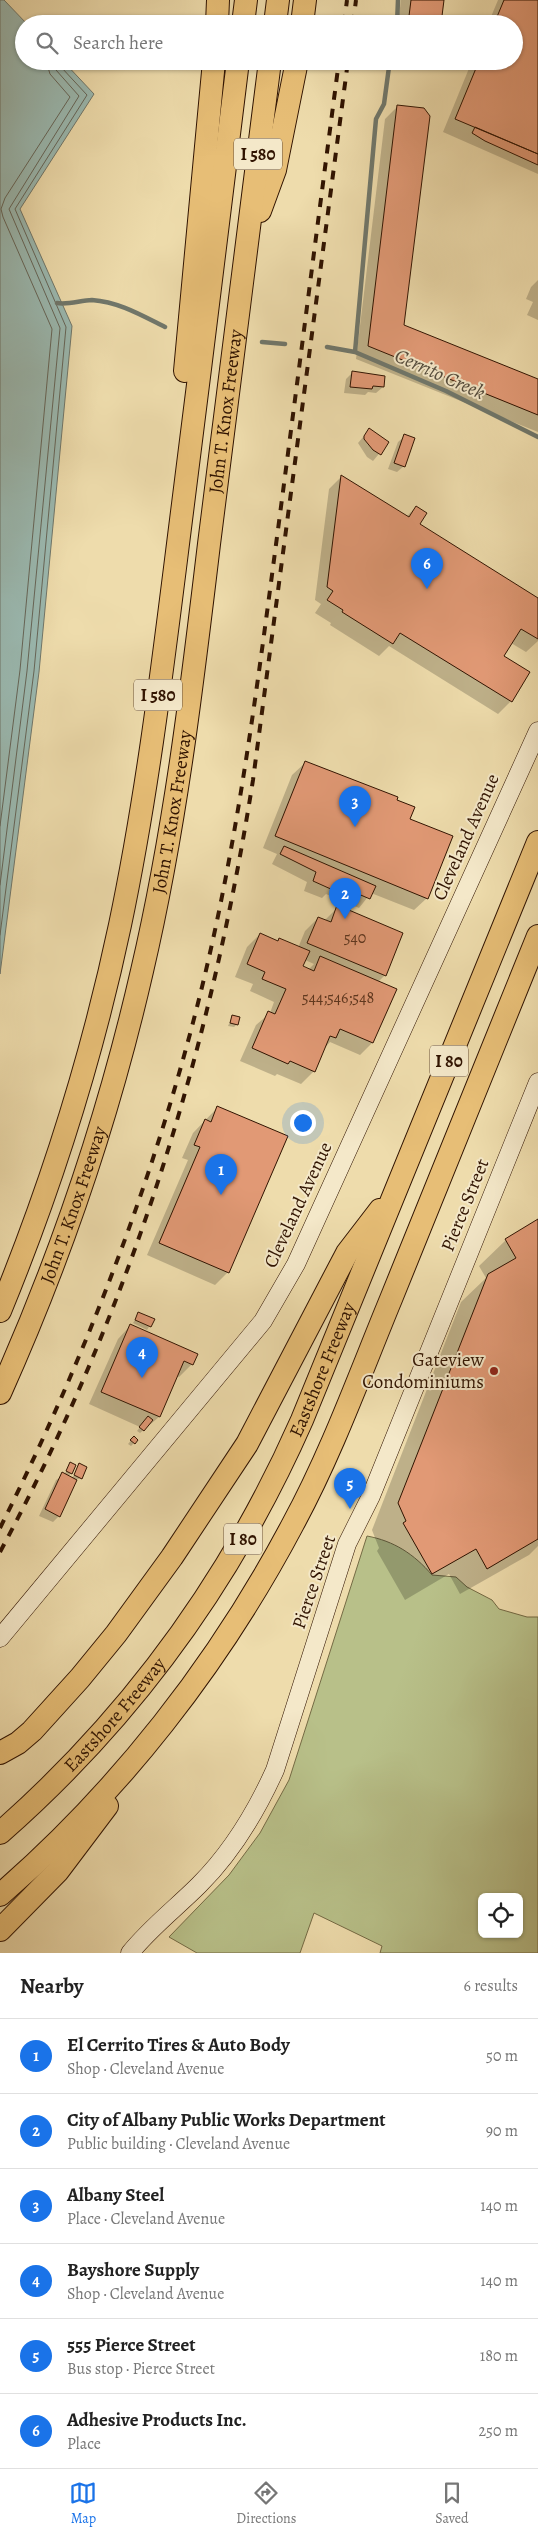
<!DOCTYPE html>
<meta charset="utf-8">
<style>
:root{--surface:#fff;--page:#f2f2f2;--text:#222;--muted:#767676;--line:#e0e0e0;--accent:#1a73e8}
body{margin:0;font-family:Alegreya,serif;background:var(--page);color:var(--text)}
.controls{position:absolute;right:15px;bottom:15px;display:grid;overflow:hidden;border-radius:8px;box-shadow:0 1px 4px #0004}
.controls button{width:45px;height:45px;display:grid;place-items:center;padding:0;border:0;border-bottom:1px solid var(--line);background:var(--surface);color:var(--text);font:25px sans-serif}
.you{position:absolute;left:302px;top:1122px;width:18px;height:18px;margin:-12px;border:4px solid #fff;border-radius:50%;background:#1a73e8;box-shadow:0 0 0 8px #1a73e833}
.badge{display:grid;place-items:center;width:32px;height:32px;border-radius:50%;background:var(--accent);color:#fff;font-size:16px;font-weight:700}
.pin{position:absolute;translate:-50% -41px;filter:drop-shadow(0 1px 2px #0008)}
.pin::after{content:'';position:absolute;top:26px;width:18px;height:15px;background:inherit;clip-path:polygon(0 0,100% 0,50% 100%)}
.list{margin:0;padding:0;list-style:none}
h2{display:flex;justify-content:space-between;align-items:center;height:65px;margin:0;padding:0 20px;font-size:21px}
h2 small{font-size:16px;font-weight:400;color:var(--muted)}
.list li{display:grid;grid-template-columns:32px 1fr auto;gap:15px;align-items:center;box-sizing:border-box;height:75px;padding:0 20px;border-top:1px solid var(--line)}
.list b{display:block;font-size:19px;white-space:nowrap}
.list p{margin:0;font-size:16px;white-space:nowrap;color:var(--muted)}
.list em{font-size:16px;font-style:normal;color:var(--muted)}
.icon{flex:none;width:28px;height:28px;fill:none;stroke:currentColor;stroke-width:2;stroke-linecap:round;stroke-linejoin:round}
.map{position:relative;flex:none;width:538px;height:1953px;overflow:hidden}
.search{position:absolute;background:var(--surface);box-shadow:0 1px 4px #0004;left:15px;right:15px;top:15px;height:55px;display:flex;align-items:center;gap:12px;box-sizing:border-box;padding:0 18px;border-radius:28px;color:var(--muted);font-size:19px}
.sheet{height:515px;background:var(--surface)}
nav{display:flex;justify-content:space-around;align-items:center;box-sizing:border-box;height:70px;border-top:1px solid var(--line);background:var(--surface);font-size:14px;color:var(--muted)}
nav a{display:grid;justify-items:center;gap:2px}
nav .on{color:var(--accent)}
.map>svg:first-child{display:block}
</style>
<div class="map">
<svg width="538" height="1953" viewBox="0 0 538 1953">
<rect width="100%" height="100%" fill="#eedcac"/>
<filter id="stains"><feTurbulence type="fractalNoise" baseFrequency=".004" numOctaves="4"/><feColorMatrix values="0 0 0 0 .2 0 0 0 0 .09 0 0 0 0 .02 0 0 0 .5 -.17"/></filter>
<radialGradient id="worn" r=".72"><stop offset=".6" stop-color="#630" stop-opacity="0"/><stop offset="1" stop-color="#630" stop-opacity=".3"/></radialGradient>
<path fill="#b8c089" stroke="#746a44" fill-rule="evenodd" d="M367 1536C394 1541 414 1554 432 1575L456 1577 467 1587 492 1600 499 1609 527 1617H538V1953H380L382 1946 314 1913 300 1953H197L169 1937 229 1875 260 1833 289 1780ZM482 1897H519V1934H482Z"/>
<path fill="#9bbab2" stroke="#70776b" d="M0 0H4L27 24H24V61H63L94 94 20 209 72 326 39 672 0 974Z"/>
<path fill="#0003" fill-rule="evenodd" d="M401 0H443L439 24H398Z
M498 0H538V174L443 132 472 61H514V24H488Z
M393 61H425L417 69 393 66Z
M398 106 403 326 538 380V432L356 359 385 119Z
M538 280V320L527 315 533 302 526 299 531 287Z
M352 373 383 387 376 393 368 392 365 395 344 393 346 379Z
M369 430 388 443 373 461 367 457 358 443Z
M405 436 404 466 397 472 388 469 398 442Z
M341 477 406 517 416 507 418 524 538 599V641L526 652 511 643 503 656 529 673 511 701 498 714 389 646 379 656 330 625 331 623 315 613 321 604 315 600 329 489Z
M305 763 395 801 408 819 427 898 414 910 371 893 359 908 326 894 322 898 304 891 307 882 272 864 277 854 263 848 292 775Z
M338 907 385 975 378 982 372 1043 360 1055 330 1042 323 1050 314 1071 301 1084 277 1074 275 1076 240 1061 256 1025 270 1013 274 1002 250 991 253 984 235 977 247 947 260 934 298 948 305 931 318 918 324 921ZM305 960 314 964 308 970 302 967Z
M232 1017 237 1024 234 1027 228 1026Z
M218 1107 228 1272 215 1285 147 1255 188 1160 182 1158 193 1133Z
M538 1221V1546L529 1555 460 1594 449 1574 405 1600 377 1551 379 1548 372 1530 461 1302 486 1278 479 1266 506 1240Z
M139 1313 153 1320 147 1330 133 1323Z
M130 1326 192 1364 179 1377 177 1376 159 1417 140 1433 137 1431 140 1427 89 1404 118 1339Z
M134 1437 137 1440 131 1446 128 1444Z
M70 1464 71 1473 68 1477 72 1478 80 1465 81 1478 76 1480 59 1516 53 1522 39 1516 56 1480 64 1475Z"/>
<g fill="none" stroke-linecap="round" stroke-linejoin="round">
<path stroke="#666659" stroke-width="1" d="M0 826 20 670 52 329 3 217 1 209 5 198 70 97 50 74 46 61
M0 885 27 671 60 328 9 209 79 96 56 70 53 61
M0 935 34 671 66 327 15 209 87 95 61 67 60 61"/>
<path stroke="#70776b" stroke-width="4.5" d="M397 24 398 0
M57 303C69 305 81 300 92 300 119 302 141 315 165 327
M262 342 285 344
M327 347 355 352 446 391 538 437
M355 352 376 119 384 104 389 67"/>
</g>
<path fill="#e19975" stroke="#301300" d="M411 0H444L441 24H408Z
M504 0H538V154L455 119 479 61H514V24H494Z
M397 105 424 108 430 116 404 325 538 379V415L368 346Z
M475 127 538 154V165L485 141 472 133Z
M352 371 385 376 384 387 373 386 372 389 350 387Z
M369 428 389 442 381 455 373 450 364 439V436Z
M404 434 415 438 405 467 394 463Z
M341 475 409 517 416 506 427 513 420 524 538 598V639L521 629 504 656 530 672 512 702 400 633 393 644 342 612 343 610 327 600 333 591 327 587Z
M305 761 398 797 397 800 415 807 410 819 453 836 428 899 275 836Z
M284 846 376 886 370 899 335 884 333 890 313 881 316 872 280 854Z
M337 905 403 933 386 976 307 943 318 917 331 922Z
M260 933 278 941 279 938 310 951 303 966 314 971 320 956 397 989 373 1043 340 1029 336 1038 330 1036 315 1072 290 1061 288 1064 252 1048 268 1011 275 1014 286 989 262 979 265 972 247 964Z
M232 1015 240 1017 238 1025 230 1023Z
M217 1106 288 1136 229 1273 159 1243 200 1147 194 1145 205 1119 211 1122Z
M538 1219V1539L487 1569 476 1549 432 1574 403 1523 406 1521 398 1503 488 1274 516 1258 505 1239Z
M138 1312 155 1319 151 1327 135 1320Z
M130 1324 198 1354 193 1365 184 1361 160 1417 101 1392Z
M148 1416 153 1420 144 1431 139 1427Z
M134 1436 138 1440 135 1444 130 1440Z
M70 1462 76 1465 72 1474 66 1471Z
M79 1463 87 1467 82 1479 74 1475Z
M62 1472 77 1480 60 1517 45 1509Z"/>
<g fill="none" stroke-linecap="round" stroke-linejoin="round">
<defs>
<path id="secondary" d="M0 1638 263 1321 296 1264 538 731
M130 1953C150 1928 176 1908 199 1885 232 1852 256 1812 275 1770L347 1544 371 1496 538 1082"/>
<g id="highway">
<path d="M217 24 218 0"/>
<path d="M243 24 246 0"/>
<path d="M275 24 278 0"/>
<path d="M302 24 305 0"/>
<path d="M260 211 275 170 297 61"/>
<path d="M185 371 214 61"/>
<path d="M0 1311C51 1187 92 1057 120 925 148 792 164 655 181 520 200 367 220 214 238 61"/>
<path id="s1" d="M0 1393C61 1257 109 1115 142 971 175 830 192 687 209 544 229 383 250 222 270 61"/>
<path d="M0 1753 18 1743 32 1731 80 1678 116 1634 172 1557 247 1444 347 1253 380 1210"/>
<path id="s2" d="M0 1833C131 1718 232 1579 302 1420L538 842"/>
<path d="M0 1895C119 1792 219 1664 293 1524 332 1452 360 1374 391 1299 440 1178 489 1057 538 936"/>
<path d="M0 1930 58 1871 107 1806"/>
</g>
</defs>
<use href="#secondary" stroke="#301300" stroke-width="19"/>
<use href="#highway" stroke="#301300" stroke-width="24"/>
<use href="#secondary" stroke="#f4e8c9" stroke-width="18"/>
<use href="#highway" stroke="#e7be76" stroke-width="22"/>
<path stroke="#301300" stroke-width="4" stroke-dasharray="9 9" stroke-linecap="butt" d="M344 24 347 0
M353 24 356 0
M0 1528C86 1356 156 1175 202 987 238 839 257 688 277 537 298 378 318 220 339 61
M0 1552C131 1308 210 1053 253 780L348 61"/>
</g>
<circle fill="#8f2418" stroke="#f4e8c9" stroke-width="2" cx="494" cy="1371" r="5"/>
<g text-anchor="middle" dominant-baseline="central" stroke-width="4" stroke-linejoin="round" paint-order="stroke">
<g font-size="16" fill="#5c341d">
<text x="355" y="938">540</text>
<text x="338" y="998">544;546;548</text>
</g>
<g fill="#f4e8c9" stroke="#6b533c" stroke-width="1">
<rect x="234" y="138.5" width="48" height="31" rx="4"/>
<rect x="134" y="679.5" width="48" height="31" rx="4"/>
<rect x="430" y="1045.5" width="38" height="31" rx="4"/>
<rect x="224" y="1523.5" width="38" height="31" rx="4"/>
</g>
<g font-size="18" font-weight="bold" fill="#301300">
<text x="258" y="154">I 580</text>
<text x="158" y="695">I 580</text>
<text x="449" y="1061">I 80</text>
<text x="243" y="1539">I 80</text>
</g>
<g font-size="19" fill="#301300" stroke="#f4e8c9">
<text stroke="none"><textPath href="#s1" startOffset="1012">John T. Knox Freeway</textPath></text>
<text stroke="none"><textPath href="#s1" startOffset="608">John T. Knox Freeway</textPath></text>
<text transform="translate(466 837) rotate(-66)">Cleveland Avenue</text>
<text stroke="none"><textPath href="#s1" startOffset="202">John T. Knox Freeway</textPath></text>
<text transform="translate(298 1205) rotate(-65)">Cleveland Avenue</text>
<text transform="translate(465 1205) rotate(-68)">Pierce Street</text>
<text stroke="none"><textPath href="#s2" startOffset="570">Eastshore Freeway</textPath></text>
<text transform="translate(314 1582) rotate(-71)">Pierce Street</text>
<text stroke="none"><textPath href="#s2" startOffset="165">Eastshore Freeway</textPath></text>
</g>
<g font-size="19" fill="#301300" stroke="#f4e8c9" text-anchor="end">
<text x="484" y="1360">Gateview<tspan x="484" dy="22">Condominiums</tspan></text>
</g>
<g font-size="20" font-style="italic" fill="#554d3e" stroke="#f4e8c9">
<text transform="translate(440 374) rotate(24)">Cerrito Creek</text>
</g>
</g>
<rect width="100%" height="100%" filter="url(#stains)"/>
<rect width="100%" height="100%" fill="url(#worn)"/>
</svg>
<div class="controls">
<button><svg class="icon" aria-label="locate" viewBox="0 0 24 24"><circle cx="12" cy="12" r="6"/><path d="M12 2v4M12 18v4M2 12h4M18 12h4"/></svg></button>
</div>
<div class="you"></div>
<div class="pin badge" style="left:221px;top:1195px">1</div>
<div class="pin badge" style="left:345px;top:919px">2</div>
<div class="pin badge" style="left:355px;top:827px">3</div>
<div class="pin badge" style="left:142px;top:1378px">4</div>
<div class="pin badge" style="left:350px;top:1509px">5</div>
<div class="pin badge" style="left:427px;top:589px">6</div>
<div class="search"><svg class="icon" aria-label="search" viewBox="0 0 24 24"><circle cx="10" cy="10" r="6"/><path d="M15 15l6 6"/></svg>Search here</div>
</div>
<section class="sheet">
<h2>Nearby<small>6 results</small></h2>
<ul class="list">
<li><span class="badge">1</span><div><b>El Cerrito Tires &amp; Auto Body</b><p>Shop · Cleveland Avenue</p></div><em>50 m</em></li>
<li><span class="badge">2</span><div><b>City of Albany Public Works Department</b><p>Public building · Cleveland Avenue</p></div><em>90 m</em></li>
<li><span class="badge">3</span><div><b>Albany Steel</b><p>Place · Cleveland Avenue</p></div><em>140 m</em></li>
<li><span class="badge">4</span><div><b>Bayshore Supply</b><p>Shop · Cleveland Avenue</p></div><em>140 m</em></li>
<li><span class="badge">5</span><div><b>555 Pierce Street</b><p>Bus stop · Pierce Street</p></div><em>180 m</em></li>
<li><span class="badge">6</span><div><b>Adhesive Products Inc.</b><p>Place</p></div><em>250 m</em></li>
</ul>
</section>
<nav>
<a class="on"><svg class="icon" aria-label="map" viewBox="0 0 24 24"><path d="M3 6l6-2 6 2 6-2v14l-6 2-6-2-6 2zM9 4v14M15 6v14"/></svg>Map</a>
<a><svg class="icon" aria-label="directions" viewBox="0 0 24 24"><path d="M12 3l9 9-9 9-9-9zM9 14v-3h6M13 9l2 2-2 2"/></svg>Directions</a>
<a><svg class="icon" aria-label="saved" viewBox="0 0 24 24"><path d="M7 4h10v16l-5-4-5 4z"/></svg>Saved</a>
</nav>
